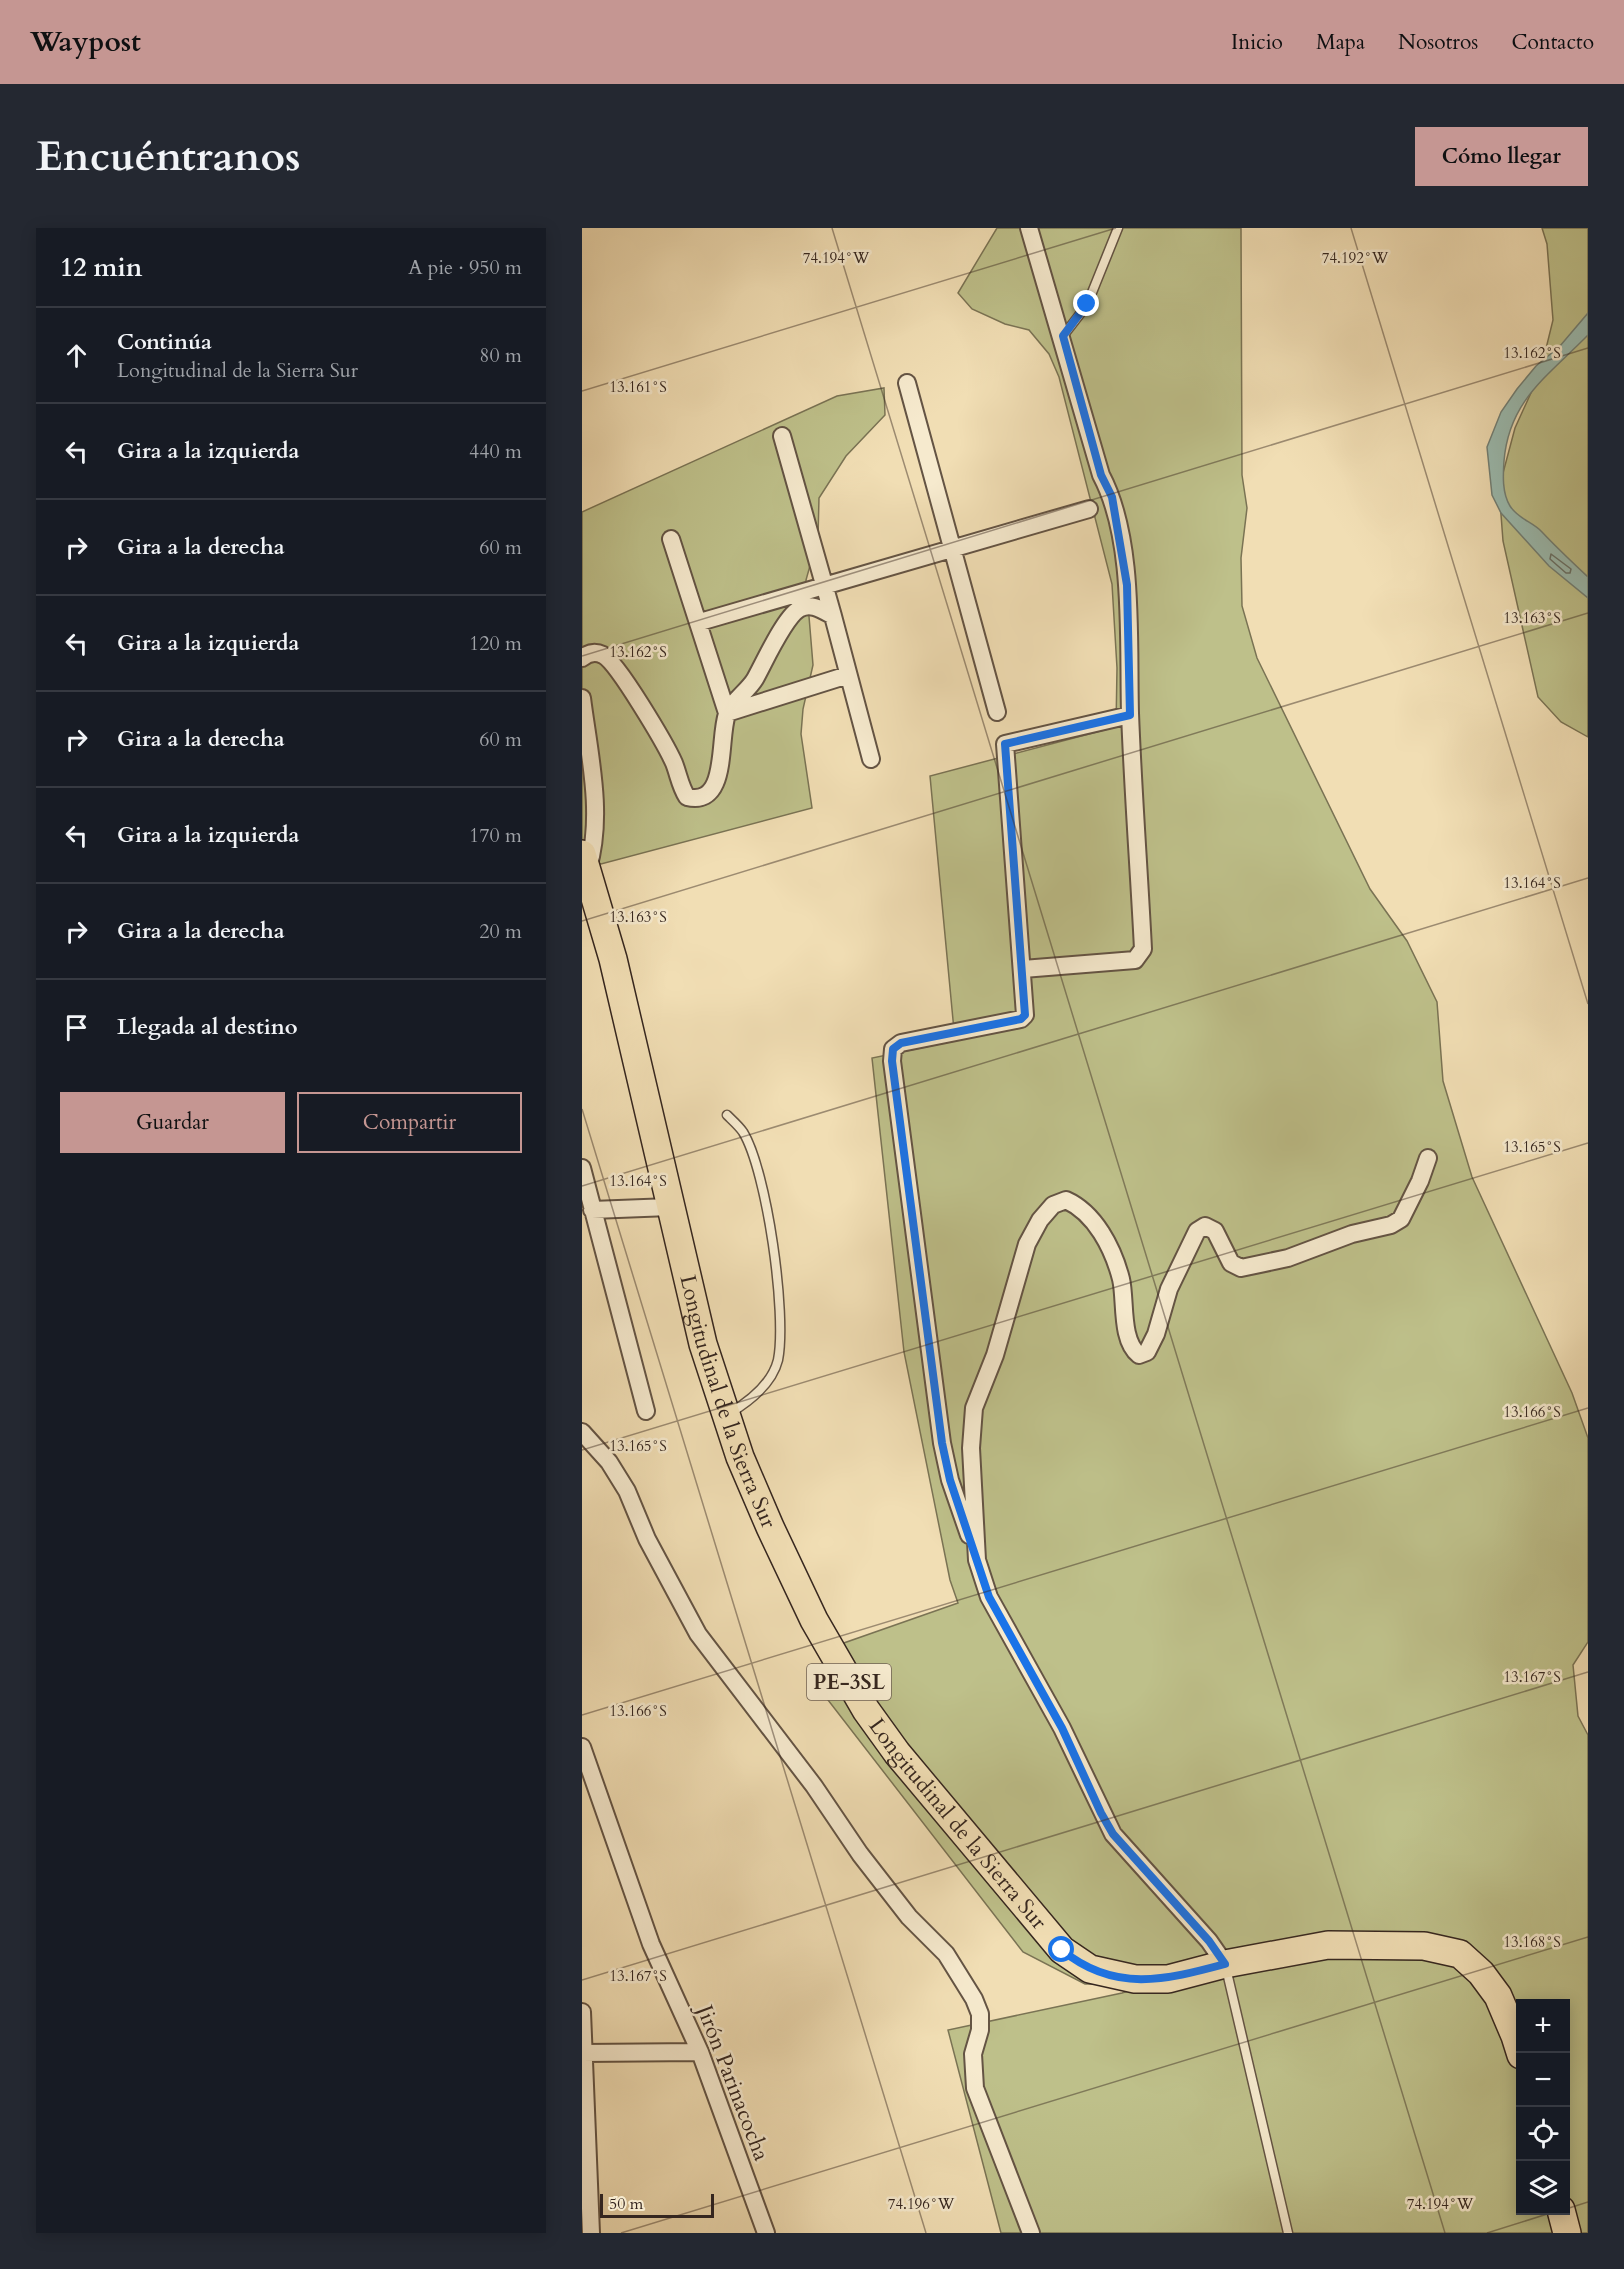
<!DOCTYPE html>
<html lang="es">
<meta charset="utf-8">
<style>
:root{--surface:#171b24;--page:#242831;--text:#f1f3f6;--muted:#9ea1a6;--line:#363941;--accent:#c59692}
body{margin:0;font-family:Cardo,serif;background:var(--page);color:var(--text)}
.controls{position:absolute;right:18px;bottom:18px;display:grid;overflow:hidden;border-radius:0px;box-shadow:0 3px 15px #0003}
.controls button{width:54px;height:54px;display:grid;place-items:center;padding:0;border:0;border-bottom:2px solid var(--line);background:var(--surface);color:var(--text);font:30px sans-serif}
.scale{position:absolute;left:18px;bottom:15px;width:114px;box-sizing:border-box;padding-left:6px;border:3px solid #35261f;border-top:0;font-size:16px;line-height:21px;white-space:nowrap;color:#35261f;-webkit-text-stroke:4px #f6eace;paint-order:stroke}
.stop{position:absolute;width:18px;height:18px;margin:-14px;border:4px solid #1a73e8;border-radius:50%;background:#fff}
.stop.end{background:#1a73e8;border-color:#fff;box-shadow:0 2px 6px #0008}
.list{margin:0;padding:0;list-style:none}
h2{display:flex;justify-content:space-between;align-items:center;height:78px;margin:0;padding:0 24px;font-size:26px}
h2 small{font-size:20px;font-weight:400;color:var(--muted)}
.list li{display:grid;grid-template-columns:39px 1fr auto;gap:18px;align-items:center;box-sizing:border-box;height:96px;padding:0 24px;border-top:2px solid var(--line)}
.list b{display:block;font-size:22px;white-space:nowrap}
.list p{margin:0;font-size:20px;white-space:nowrap;color:var(--muted)}
.list em{font-size:20px;font-style:normal;color:var(--muted)}
.actions{display:flex;gap:12px;padding:18px 24px}
.actions a{flex:1;padding:14px 0;border:2px solid var(--accent);border-radius:0px;text-align:center;font-size:21px;color:var(--accent)}
.actions .main{background:var(--accent);color:#111}
.icon{flex:none;width:33px;height:33px;fill:none;stroke:currentColor;stroke-width:2;stroke-linecap:round;stroke-linejoin:round}
.map{position:relative;flex:none;width:1006px;height:2005px;overflow:hidden;border-radius:0px}
header{display:flex;align-items:center;gap:36px;box-sizing:border-box;height:84px;padding:0 30px;background:var(--accent);color:#111}
header strong{font-size:28px}
nav{display:flex;gap:33px;margin-inline-start:auto;font-size:21px}
.intro{display:flex;align-items:center;justify-content:space-between;box-sizing:border-box;height:144px;padding:0 36px}
h1{margin:0;font-size:42px}
.button{padding:15px 27px;border-radius:0px;background:var(--accent);color:#111;font-size:21px;font-weight:700}
main{display:flex;gap:36px;padding:0 36px}
aside{flex:1;background:var(--surface);border-radius:0px;box-shadow:0 3px 15px #0003}
.map>svg:first-child{display:block}
</style>
<header>
<strong>Waypost</strong>
<nav><a>Inicio</a><a>Mapa</a><a>Nosotros</a><a>Contacto</a></nav>
</header>
<div class="intro"><h1>Encuéntranos</h1><a class="button">Cómo llegar</a></div>
<main>
<aside>
<h2>12 min<small>A pie · 950 m</small></h2>
<ul class="list">
<li><svg class="icon" aria-label="ahead" viewBox="0 0 24 24"><path d="M12 20V5M6 11l6-6 6 6"/></svg><div><b>Continúa</b><p>Longitudinal de la Sierra Sur</p></div><em>80 m</em></li>
<li><svg class="icon" aria-label="left" viewBox="0 0 24 24"><path d="M17 20v-9H6M10 6l-5 5 5 5"/></svg><div><b>Gira a la izquierda</b></div><em>440 m</em></li>
<li><svg class="icon" aria-label="right" viewBox="0 0 24 24"><path d="M7 20v-9h11M14 6l5 5-5 5"/></svg><div><b>Gira a la derecha</b></div><em>60 m</em></li>
<li><svg class="icon" aria-label="left" viewBox="0 0 24 24"><path d="M17 20v-9H6M10 6l-5 5 5 5"/></svg><div><b>Gira a la izquierda</b></div><em>120 m</em></li>
<li><svg class="icon" aria-label="right" viewBox="0 0 24 24"><path d="M7 20v-9h11M14 6l5 5-5 5"/></svg><div><b>Gira a la derecha</b></div><em>60 m</em></li>
<li><svg class="icon" aria-label="left" viewBox="0 0 24 24"><path d="M17 20v-9H6M10 6l-5 5 5 5"/></svg><div><b>Gira a la izquierda</b></div><em>170 m</em></li>
<li><svg class="icon" aria-label="right" viewBox="0 0 24 24"><path d="M7 20v-9h11M14 6l5 5-5 5"/></svg><div><b>Gira a la derecha</b></div><em>20 m</em></li>
<li><svg class="icon" aria-label="arrive" viewBox="0 0 24 24"><path d="M6 21V4h12l-3 4 3 4H6"/></svg><div><b>Llegada al destino</b></div></li>
</ul>
<div class="actions"><a class="main">Guardar</a><a>Compartir</a></div>
</aside>
<div class="map">
<svg width="1006" height="2005" viewBox="0 0 1006 2005">
<rect width="100%" height="100%" fill="#f1deb4"/>
<filter id="stains"><feTurbulence type="fractalNoise" baseFrequency=".00333" numOctaves="4"/><feColorMatrix values="0 0 0 0 .2 0 0 0 0 .09 0 0 0 0 .02 0 0 0 .5 -.17"/></filter>
<radialGradient id="worn" r=".72"><stop offset=".6" stop-color="#630" stop-opacity="0"/><stop offset="1" stop-color="#630" stop-opacity=".3"/></radialGradient>
<path fill="#bec08a" stroke="#7a7354" stroke-width="1.5" fill-rule="evenodd" d="M415 0H659L660 247 665 280 659 330 660 378 675 430 788 661 825 713 855 774 861 853 890 949 990 1165 1006 1210V1414L991 1437 996 1488 1006 1507V2005H419L366 1802 540 1765 568 1756H503L441 1724 229 1450 259 1416 376 1375 368 1352 322 1124 290 830 373 813 348 548 534 499 535 440 530 356 477 149 467 126 447 102 423 96 390 81 376 65ZM939 1776H984V1982H939Z
M960 0H1006V509L979 494 956 469 921 313 917 260 933 200 958 145 971 92 965 16Z
M302 160 303 187 264 228 237 270 236 309 224 352 231 437 221 481 219 506 230 580 19 636 0 630V284L255 168Z"/>
<path fill="#9bbcb1" stroke="#728077" stroke-width="1.5" d="M1006 85V107C966 148 927 172 922 233 921 247 920 265 928 278 936 291 951 294 960 304 975 320 990 334 1006 349V370L967 338 919 285 910 267 905 219 919 184 935 161 954 138 978 118Z"/>
<g fill="none" stroke-linecap="round" stroke-linejoin="round">
<path stroke="#687168" stroke-width="1.5" d="M969 326 989 341 988 345H984L968 331Z"/>
<defs>
<path id="lane" d="M481 108 505 77 536 0
M145 887C150 892 157 898 161 904 185 943 205 1087 196 1132 190 1156 168 1173 148 1185
M644 1740 706 2005"/>
<path id="street" d="M325 155 415 484
M200 208 251 388
M89 311 145 485 266 447
M118 394 507 281
M0 430C6 425 13 423 21 427 36 435 84 517 92 535 97 548 98 558 105 569 147 579 136 511 145 486 149 474 166 463 173 451 182 435 202 390 217 381 229 374 240 382 251 388L289 531
M0 470C7 525 22 587 6 640
M441 741 553 732 561 721C557 642 551 564 548 485 546 412 553 311 519 247L447 0
M0 940 64 1183
M10 982 88 979
M0 1204 27 1234 45 1263 65 1311 116 1406 232 1558 278 1626 327 1689 364 1726 392 1771 398 1786V1802L391 1826 393 1860 449 2005
M387 1307 368 1252 360 1215 310 833 311 821 319 815 439 791 443 787 423 516 548 487
M0 1519 69 1716 118 1824 184 2005
M643 1736 627 1713 531 1606 480 1500 407 1369 395 1332 389 1220 392 1180 413 1127 445 1016 458 992 471 977 484 972C513 985 531 1020 539 1051 544 1072 538 1112 557 1127L565 1124 574 1106 587 1061 615 1003 623 998 633 1003 649 1035 659 1040 706 1030 770 1006 809 997 819 991 838 953 846 930
M0 1784 9 2005
M0 1825 118 1824"/>
<g id="primary">
<path id="s1" d="M0 626 31 731 121 1116 158 1229 188 1299 232 1392 284 1482 315 1525 480 1722 508 1741 553 1751H586L643 1736 746 1717 842 1718 878 1726 899 1745 916 1768 933 1808 939 1827"/>
<path d="M979 1982 985 2005"/>
</g>
</defs>
<use href="#lane" stroke="#645444" stroke-width="11"/>
<use href="#street" stroke="#645444" stroke-width="20"/>
<use href="#primary" stroke="#35261f" stroke-width="30"/>
<use href="#lane" stroke="#f6eace" stroke-width="8"/>
<use href="#street" stroke="#f6eace" stroke-width="16"/>
<use href="#primary" stroke="#f1deb4" stroke-width="27"/>
</g>
<g fill="none" stroke-linecap="round" stroke-linejoin="round">
<path stroke="#1a73e8" stroke-width="8" d="M480 1722C532 1765 584 1752 643 1736L627 1713 531 1606 519 1585 480 1500 407 1369 368 1252 360 1215 310 833 311 821 319 815 439 791 443 787 423 516 548 487 545 357 530 269 519 247 481 108 505 76"/>
</g>
<path fill="none" stroke="#35261f" stroke-width="1.5" stroke-opacity="0.45" d="M250 0 863 2005M769 0 1006 776M0 163 534 0M0 428 1006 120M0 693 1006 385M0 881 344 2005M0 958 1006 650M0 1222 1006 915M0 1487 1006 1180M0 1752 1006 1444M984 1981 1006 1974M39 2005 1006 1709M905 2005 978 1982"/>
<g text-anchor="middle" dominant-baseline="central" stroke-width="5" stroke-linejoin="round" paint-order="stroke">
<rect fill="#f6eace" stroke="#6f6154" stroke-width="1.5" x="225" y="1436" width="84" height="36" rx="4.5"/>
<g font-size="21" font-weight="bold" fill="#35261f">
<text x="267" y="1454">PE-3SL</text>
</g>
<g font-size="22" fill="#35261f" stroke="#f6eace">
<text stroke="none"><textPath href="#s1" startOffset="567">Longitudinal de la Sierra Sur</textPath></text>
<text stroke="none"><textPath href="#s1" startOffset="1053">Longitudinal de la Sierra Sur</textPath></text>
<text transform="translate(151 1855) rotate(69)">Jirón Parinacocha</text>
</g>
</g>
<g font-size="15" text-anchor="middle" fill="#35261f" stroke="#f6eace" stroke-width="5" stroke-linejoin="round" paint-order="stroke">
<text x="773" y="35">74.192°W</text>
<text x="254" y="35">74.194°W</text>
<text x="950" y="130">13.162°S</text>
<text x="56" y="164">13.161°S</text>
<text x="950" y="395">13.163°S</text>
<text x="56" y="429">13.162°S</text>
<text x="950" y="660">13.164°S</text>
<text x="56" y="694">13.163°S</text>
<text x="950" y="924">13.165°S</text>
<text x="56" y="958">13.164°S</text>
<text x="950" y="1189">13.166°S</text>
<text x="56" y="1223">13.165°S</text>
<text x="950" y="1454">13.167°S</text>
<text x="56" y="1488">13.166°S</text>
<text x="950" y="1719">13.168°S</text>
<text x="56" y="1753">13.167°S</text>
<text x="339" y="1981">74.196°W</text>
<text x="858" y="1981">74.194°W</text>
</g>
<rect width="100%" height="100%" filter="url(#stains)"/>
<rect width="100%" height="100%" fill="url(#worn)"/>
</svg>
<div class="controls">
<button>+</button>
<button>−</button>
<button><svg class="icon" aria-label="locate" viewBox="0 0 24 24"><circle cx="12" cy="12" r="6"/><path d="M12 2v4M12 18v4M2 12h4M18 12h4"/></svg></button>
<button><svg class="icon" aria-label="layers" viewBox="0 0 24 24"><path d="M12 4l9 5-9 5-9-5zM3 14l9 5 9-5"/></svg></button>
</div>
<div class="scale">50 m</div>
<div class="stop" style="left:480px;top:1722px"></div>
<div class="stop end" style="left:505px;top:76px"></div>
</div>
</main>
